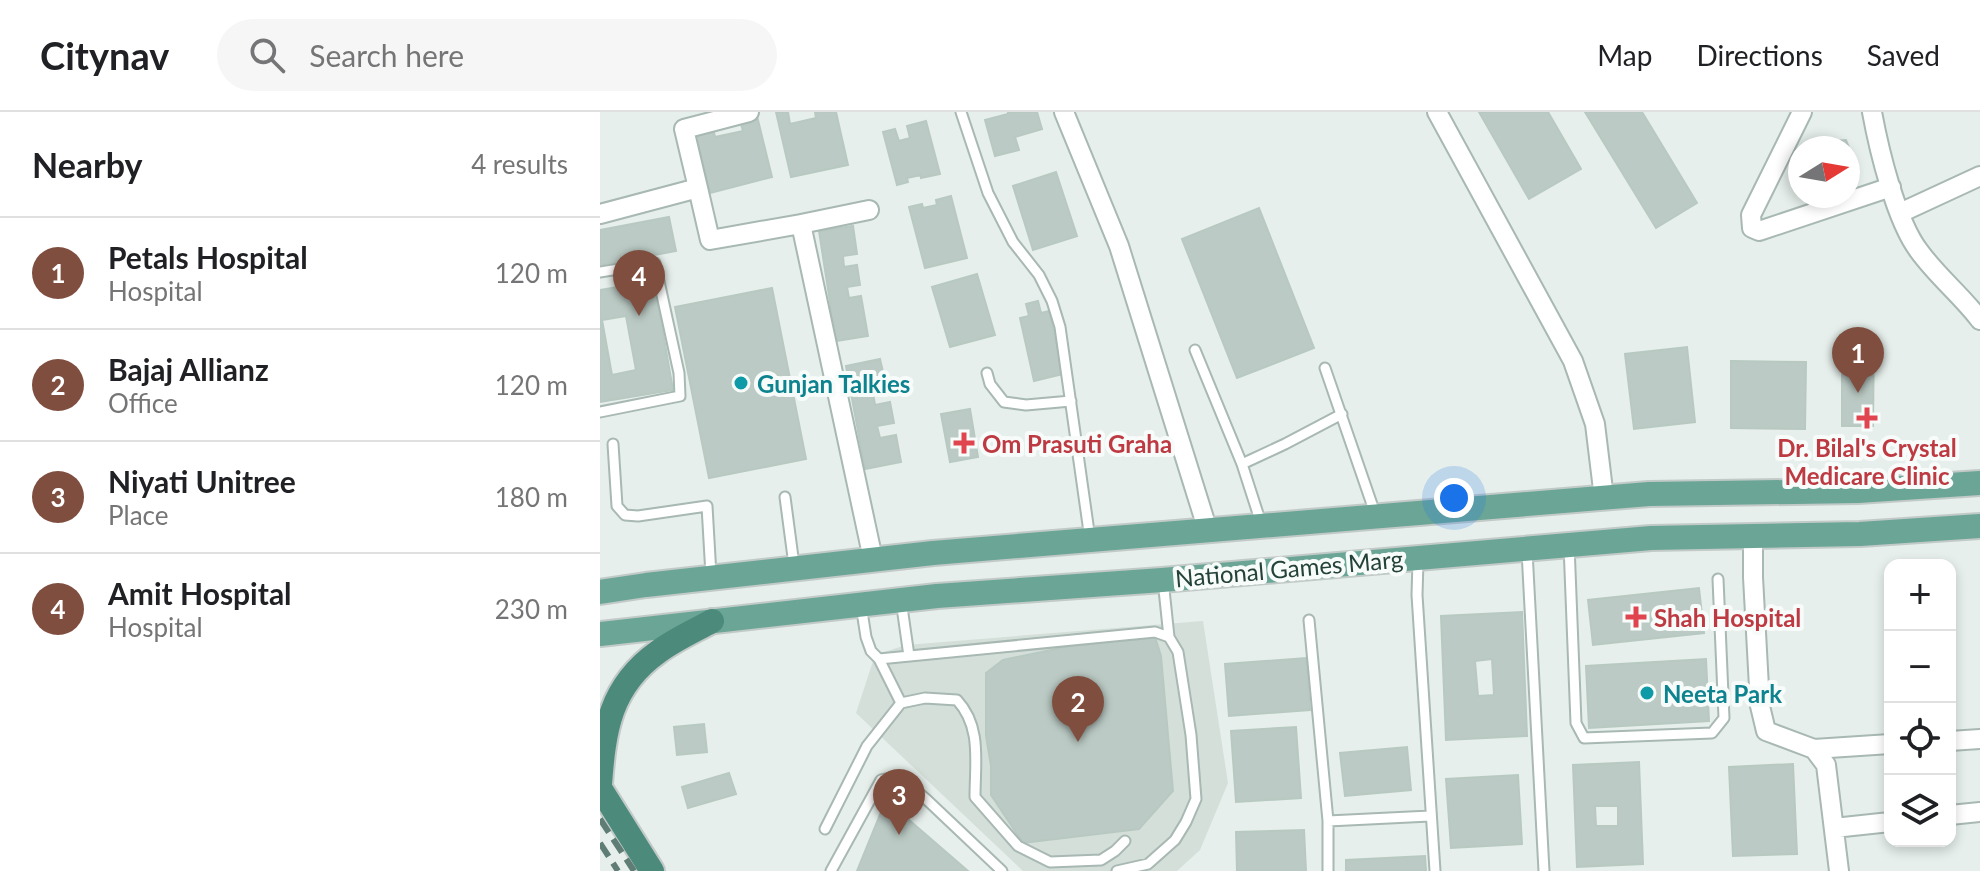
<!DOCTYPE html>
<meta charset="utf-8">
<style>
:root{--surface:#fff;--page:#f6f6f6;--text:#202124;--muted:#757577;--line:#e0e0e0;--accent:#7f4e3f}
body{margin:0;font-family:Lato,sans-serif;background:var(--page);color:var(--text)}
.controls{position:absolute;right:24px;bottom:24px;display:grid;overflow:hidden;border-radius:16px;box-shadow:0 4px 12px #0003}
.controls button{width:72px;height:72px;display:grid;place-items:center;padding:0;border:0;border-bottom:2px solid var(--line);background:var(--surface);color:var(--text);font:40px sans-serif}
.compass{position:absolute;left:1188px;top:24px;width:72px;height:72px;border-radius:50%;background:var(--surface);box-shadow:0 4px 12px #0003;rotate:79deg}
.you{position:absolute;left:854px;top:386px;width:28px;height:28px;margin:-20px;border:6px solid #fff;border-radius:50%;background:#1a73e8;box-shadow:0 0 0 12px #1a73e833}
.badge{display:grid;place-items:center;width:52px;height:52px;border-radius:50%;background:var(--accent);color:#fff;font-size:26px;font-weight:700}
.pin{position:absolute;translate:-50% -66px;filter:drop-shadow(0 2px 4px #0008)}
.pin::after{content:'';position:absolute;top:42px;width:28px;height:24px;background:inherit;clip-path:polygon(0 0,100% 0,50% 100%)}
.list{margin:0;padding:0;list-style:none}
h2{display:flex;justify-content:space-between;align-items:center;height:104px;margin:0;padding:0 32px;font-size:34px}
h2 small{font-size:26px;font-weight:400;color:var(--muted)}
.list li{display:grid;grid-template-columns:52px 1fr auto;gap:24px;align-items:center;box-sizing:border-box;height:112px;padding:0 32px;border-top:2px solid var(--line)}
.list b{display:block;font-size:30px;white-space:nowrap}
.list p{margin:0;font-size:26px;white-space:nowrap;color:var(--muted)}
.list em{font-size:26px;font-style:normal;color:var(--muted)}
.icon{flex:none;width:44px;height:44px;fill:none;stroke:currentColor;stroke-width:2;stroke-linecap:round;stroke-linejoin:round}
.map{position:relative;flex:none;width:1380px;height:759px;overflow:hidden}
header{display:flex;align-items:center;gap:48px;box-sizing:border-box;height:112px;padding:0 40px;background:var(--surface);border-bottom:2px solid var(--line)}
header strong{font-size:38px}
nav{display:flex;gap:44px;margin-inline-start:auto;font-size:28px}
.search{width:560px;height:72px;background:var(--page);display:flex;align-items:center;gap:20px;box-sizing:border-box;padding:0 28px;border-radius:44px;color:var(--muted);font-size:30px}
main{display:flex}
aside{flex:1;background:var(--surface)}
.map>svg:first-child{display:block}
</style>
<header>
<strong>Citynav</strong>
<div class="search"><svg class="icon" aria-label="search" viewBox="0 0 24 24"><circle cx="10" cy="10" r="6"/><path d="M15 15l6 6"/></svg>Search here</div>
<nav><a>Map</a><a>Directions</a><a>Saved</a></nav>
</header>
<main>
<aside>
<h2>Nearby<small>4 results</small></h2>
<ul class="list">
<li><span class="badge">1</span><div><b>Petals Hospital</b><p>Hospital</p></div><em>120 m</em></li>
<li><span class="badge">2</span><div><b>Bajaj Allianz</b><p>Office</p></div><em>120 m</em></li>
<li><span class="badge">3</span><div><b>Niyati Unitree</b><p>Place</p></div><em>180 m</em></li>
<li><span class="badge">4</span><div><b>Amit Hospital</b><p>Hospital</p></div><em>230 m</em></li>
</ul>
</aside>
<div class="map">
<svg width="1380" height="759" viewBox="0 0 1380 759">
<rect width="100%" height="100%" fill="#e6efeb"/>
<path fill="#d4dfda" d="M603 509 628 671 600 738 577 759H423L256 601 275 543 306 533Z"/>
<path fill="#bbcac4" stroke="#b8c9c2" stroke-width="2" fill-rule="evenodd" d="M176 0H188L190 12 216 6 215 0H236L248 53 191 65Z
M408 0H437L442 17 415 25 419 38 395 44 385 8 408 2Z
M879 0H948L981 57 929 87Z
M985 0H1042L1097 91 1056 116Z
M157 4 172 65 110 81 95 20 113 16 115 25 143 19 140 9Z
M326 9 340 62 321 66V63L307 66 308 70 297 73 283 20 295 17 299 29 310 26 307 14Z
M1246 28 1250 38 1255 60 1248 63V36H1202L1207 31Z
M456 60 477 124 433 138 413 74Z
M351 84 367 146 325 156 309 95 322 92 323 96 337 93 336 88Z
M659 96 714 236 637 266 582 127Z
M69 105 76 139 0 153V118Z
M253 114 257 142 243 144 244 155 257 153 260 173 247 175 249 186 261 184 268 224 236 229 219 119Z
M377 162 395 223 350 235 332 175Z
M54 169 73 278 0 290V178ZM26 204 36 258 12 263 2 208Z
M172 176 206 347 109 366 75 195Z
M438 189 441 201 449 199 463 262 434 269 420 206 429 204 426 192Z
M1242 224H1274L1273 314H1242Z
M1087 235 1095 310 1034 317 1025 242Z
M280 247 283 260 277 261 280 280 273 281 275 293 290 290 294 311 277 314 280 326 296 323 301 350 265 357 246 254Z
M1131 249 1206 250 1205 317 1131 316Z
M370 297 378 345 350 350 341 302Z
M1099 476 1104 521 993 533 988 488Z
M922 500 927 624 846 628 841 504ZM892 547 894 583 878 584 875 549Z
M555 525 561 544 573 679 539 717 423 731 391 683V654L386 624V561L403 548 475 533Z
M706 546 710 598 629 604 625 552Z
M1106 547 1109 609 989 616 986 554Z
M104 612 107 640 77 643 74 615Z
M696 615 701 686 636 690 631 619Z
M807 635 811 678 745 684 740 641Z
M1039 650 1043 752 977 755 973 653ZM995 694H1018V714H996Z
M1193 652 1197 742 1133 744 1129 655Z
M129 661 136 682 88 696 82 675Z
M918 663 922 732 851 736 846 667Z
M286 688 368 759H257Z
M704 718 706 759H637L636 720Z
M825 744 826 759H746V748Z"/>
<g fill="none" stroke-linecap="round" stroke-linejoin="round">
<defs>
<path id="service" d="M361 0 388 81 413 130 439 163 452 189 460 215 490 427
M0 160 55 151 79 261 80 284 0 300
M595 238 642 352 661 411
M725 256 776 404
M387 261 390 272 404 290 426 293 471 289
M13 332 17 394 25 403 38 404 107 394 111 463
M642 352 685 332 742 302
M185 385 194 453
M969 433 976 611 984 626 1112 621 1124 606 1118 467
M927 439 944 759
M818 449 817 483 835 759
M563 468 569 525
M301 488 309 544
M261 493 266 525 271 539 279 547 301 591
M709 508 728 709V759
M279 547 555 520 569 525 578 540 591 623 596 687 586 710 575 728 548 752 517 759
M728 709 830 704
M225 717 267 634 301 591 325 586 357 588C382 615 375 650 375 685L418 734 450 750 501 748 515 739 525 729
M231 759 281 668 294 665 304 669 326 687 402 759"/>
<path id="minor" d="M464 0 519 134 608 419
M837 0 973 249 995 312 1004 386
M1202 0 1151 103 1152 116 1159 119 1291 75
M1272 0C1279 38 1296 109 1319 139 1337 164 1362 184 1380 208
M98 76 110 128 201 112 269 98
M1300 101 1380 64
M0 102 98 76 84 17 149 0
M201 112 273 447
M1153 425V465L1160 594 1166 619 1214 637 1226 653 1239 759
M1350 629 1380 627
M1214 637 1290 632
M1350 703 1380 700
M1234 716 1290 710"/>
<path id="primary" d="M0 480 46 473 333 441 1049 382 1258 379 1380 371
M0 522 337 484 562 468 1051 426 1260 422 1380 414"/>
<path id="trunk" d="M0 672C4 618 10 574 58 540 74 528 94 519 112 509
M0 676 52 759"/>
</defs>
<use href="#service" stroke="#a8b8b2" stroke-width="13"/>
<use href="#minor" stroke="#a8b8b2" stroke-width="22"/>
<use href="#primary" stroke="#c2cac8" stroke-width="28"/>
<use href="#trunk" stroke="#c2cac8" stroke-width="28"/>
<use href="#service" stroke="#fff" stroke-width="9"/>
<use href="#minor" stroke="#fff" stroke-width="18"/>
<use href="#primary" stroke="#6aa596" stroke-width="24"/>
<use href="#trunk" stroke="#4c8a7c" stroke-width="24"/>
<path stroke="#5f7d75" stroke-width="6" stroke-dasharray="16 8" stroke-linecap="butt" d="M0 707 34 759
M0 731 18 759"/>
</g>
<g fill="#0f9aa8" stroke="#f7fbf9" stroke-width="3">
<circle cx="141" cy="271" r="8"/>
<circle cx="1047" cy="581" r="8"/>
</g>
<g fill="#e0444e" stroke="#f7fbf9" stroke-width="3">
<path d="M1263 294h8v8h8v8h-8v8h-8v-8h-8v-8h8z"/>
<path d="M360 319h8v8h8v8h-8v8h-8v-8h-8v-8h8z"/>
<path d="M1032 493h8v8h8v8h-8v8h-8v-8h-8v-8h8z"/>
</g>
<g text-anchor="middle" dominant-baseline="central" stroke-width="8" stroke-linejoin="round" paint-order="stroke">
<g font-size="24" font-weight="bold" fill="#0d838f" stroke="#f7fbf9" text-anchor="start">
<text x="157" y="271">Gunjan Talkies</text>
<text x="1063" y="581">Neeta Park</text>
</g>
<g font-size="24" font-weight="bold" fill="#be3a42" stroke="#f7fbf9" text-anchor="start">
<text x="382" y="331">Om Prasuti Graha</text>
<text x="1267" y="335" text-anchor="middle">Dr. Bilal's Crystal<tspan x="1267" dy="28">Medicare Clinic</tspan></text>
<text x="1054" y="505">Shah Hospital</text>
</g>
<g font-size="24" fill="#24423a" stroke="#f7fbf9">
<text transform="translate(689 456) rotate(-5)">National Games Marg</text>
</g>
</g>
</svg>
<div class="controls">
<button>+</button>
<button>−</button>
<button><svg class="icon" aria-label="locate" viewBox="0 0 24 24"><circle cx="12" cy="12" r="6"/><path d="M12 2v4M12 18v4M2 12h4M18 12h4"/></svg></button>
<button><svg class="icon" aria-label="layers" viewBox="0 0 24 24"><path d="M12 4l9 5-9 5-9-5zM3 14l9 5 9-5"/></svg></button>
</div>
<svg class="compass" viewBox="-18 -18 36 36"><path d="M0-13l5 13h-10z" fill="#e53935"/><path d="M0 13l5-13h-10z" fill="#757577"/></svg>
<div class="you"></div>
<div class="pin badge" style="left:1258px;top:281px">1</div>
<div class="pin badge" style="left:478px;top:630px">2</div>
<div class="pin badge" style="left:299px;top:723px">3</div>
<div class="pin badge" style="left:39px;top:204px">4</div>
</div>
</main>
